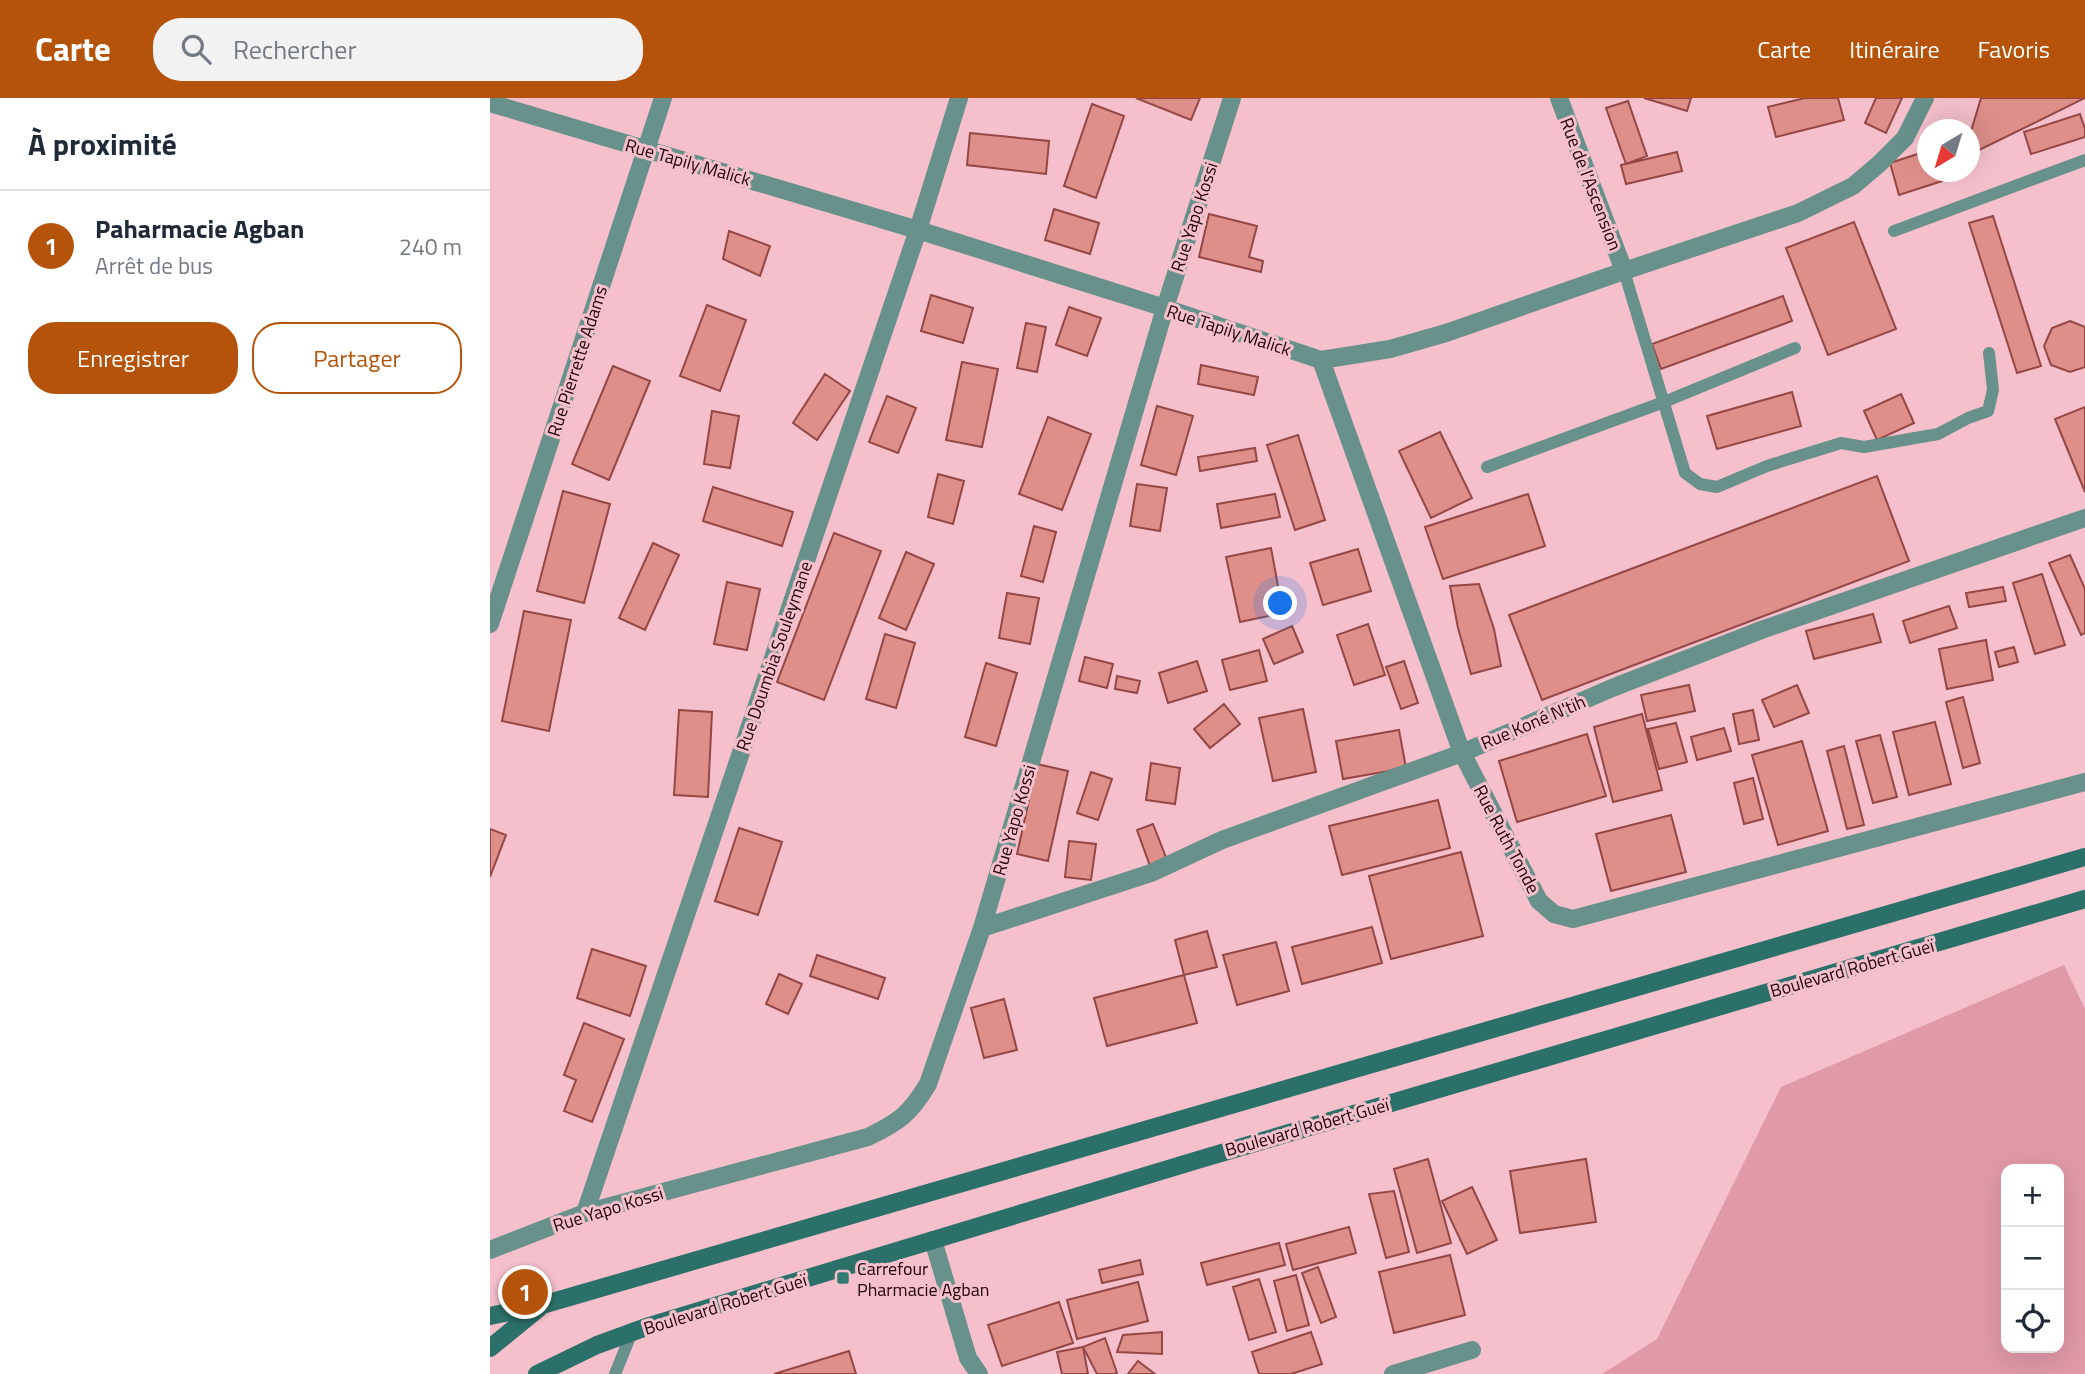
<!DOCTYPE html>
<html lang="fr">
<meta charset="utf-8">
<style>
:root{--surface:#fff;--page:#f2f2f3;--text:#1f2937;--muted:#747a83;--line:#e0e1e3;--accent:#b45309}
body{margin:0;font-family:"Titillium Web",sans-serif;background:var(--page);color:var(--text)}
.controls{position:absolute;right:21px;bottom:21px;display:grid;overflow:hidden;border-radius:14px;box-shadow:0 7px 28px #0002}
.controls button{width:63px;height:63px;display:grid;place-items:center;padding:0;border:0;border-bottom:2px solid var(--line);background:var(--surface);color:var(--text);font:35px sans-serif}
.compass{position:absolute;left:1427px;top:21px;width:63px;height:63px;border-radius:50%;background:var(--surface);box-shadow:0 7px 28px #0002;rotate:218deg}
.you{position:absolute;left:791px;top:506px;width:24px;height:24px;margin:-18px;border:5px solid #fff;border-radius:50%;background:#1a73e8;box-shadow:0 0 0 10px #1a73e833}
.badge{display:grid;place-items:center;width:46px;height:46px;border-radius:50%;background:var(--accent);color:#fff;font-size:23px;font-weight:700}
.pin{position:absolute;translate:-50% -50%;border:4px solid #fff;box-shadow:0 2px 7px #0006}
.list{margin:0;padding:0;list-style:none}
h2{display:flex;justify-content:space-between;align-items:center;height:91px;margin:0;padding:0 28px;font-size:30px}
h2 small{font-size:23px;font-weight:400;color:var(--muted)}
.list li{display:grid;grid-template-columns:46px 1fr auto;gap:21px;align-items:center;box-sizing:border-box;height:112px;padding:0 28px;border-top:2px solid var(--line)}
.list b{display:block;font-size:26px;white-space:nowrap}
.list p{margin:0;font-size:23px;white-space:nowrap;color:var(--muted)}
.list em{font-size:23px;font-style:normal;color:var(--muted)}
.actions{display:flex;gap:14px;padding:21px 28px}
.actions a{flex:1;padding:16px 0;border:2px solid var(--accent);border-radius:28px;text-align:center;font-size:24px;color:var(--accent)}
.actions .main{background:var(--accent);color:#fff}
.icon{flex:none;width:38px;height:38px;fill:none;stroke:currentColor;stroke-width:2;stroke-linecap:round;stroke-linejoin:round}
.map{position:relative;flex:none;width:1595px;height:1276px;overflow:hidden}
header{display:flex;align-items:center;gap:42px;box-sizing:border-box;height:98px;padding:0 35px;background:var(--accent);color:#fff}
header strong{font-size:33px}
nav{display:flex;gap:38px;margin-inline-start:auto;font-size:24px}
.search{width:490px;height:63px;background:var(--page);display:flex;align-items:center;gap:18px;box-sizing:border-box;padding:0 24px;border-radius:28px;color:var(--muted);font-size:26px}
main{display:flex}
aside{flex:1;background:var(--surface)}
.map>svg:first-child{display:block}
</style>
<header>
<strong>Carte</strong>
<div class="search"><svg class="icon" aria-label="search" viewBox="0 0 24 24"><circle cx="10" cy="10" r="6"/><path d="M15 15l6 6"/></svg>Rechercher</div>
<nav><a>Carte</a><a>Itinéraire</a><a>Favoris</a></nav>
</header>
<main>
<aside>
<h2>À proximité<small></small></h2>
<ul class="list">
<li><span class="badge">1</span><div><b>Paharmacie Agban</b><p>Arrêt de bus</p></div><em>240 m</em></li>
</ul>
<div class="actions"><a class="main">Enregistrer</a><a>Partager</a></div>
</aside>
<div class="map">
<svg width="1595" height="1276" viewBox="0 0 1595 1276">
<rect width="100%" height="100%" fill="#f5c0cc"/>
<path fill="#e099a9" fill-rule="evenodd" d="M1574 867 1595 911V1276H1112L1167 1241 1291 989ZM1516 1071H1569V1250H1516Z"/>
<path fill="#df8f8a" stroke="#944744" stroke-width="2" d="M646 0H710L701 22Z
M1154 0H1201L1197 13Z
M1315 0H1348L1354 22 1286 39 1278 9Z
M1386 0H1412L1396 35 1375 25Z
M1491 0H1595L1479 57V40Z
M1138 3 1157 58 1136 66 1116 10Z
M602 6 634 18 606 100 574 88Z
M1590 16 1595 31V39L1541 56 1534 34Z
M480 35 559 43 556 76 477 67Z
M1437 53V74H1449L1452 83 1409 97 1400 65Z
M1187 54 1192 73 1136 86 1131 67Z
M564 111 609 125 600 156 555 142Z
M719 116 767 128 759 159 773 163 771 174 709 159Z
M1503 118 1551 268 1527 275 1479 125Z
M1364 124 1406 231 1338 257 1296 150Z
M239 133 280 148 270 178 233 161Z
M441 197 483 210 473 245 431 233Z
M1293 198 1302 223 1171 271 1162 246Z
M217 207 256 222 230 293 190 278Z
M579 209 611 220 597 258 566 247Z
M1580 223 1595 229V269L1580 274 1561 267 1554 248 1562 230Z
M536 225 556 229 547 274 527 270Z
M472 264 508 271 492 349 456 342Z
M711 267 768 279 764 297 708 286Z
M123 268 160 283 119 382 82 366Z
M335 276 360 293 327 342 303 325Z
M1302 294 1311 328 1227 351 1217 318Z
M1411 296 1424 325 1387 342 1374 313Z
M397 298 426 310 408 355 379 344Z
M667 308 703 318 686 377 651 367Z
M1595 309V394L1565 321Z
M222 313 249 318 240 370 214 366Z
M558 319 601 336 572 412 529 396Z
M950 334 982 400 941 420 909 353Z
M808 337 835 422 805 432 777 347Z
M765 350 767 363 710 373 708 359Z
M448 376 474 383 463 426 438 419Z
M1387 378 1419 463 1052 602 1019 517Z
M647 386 677 390 670 433 640 428Z
M223 389 303 414 292 448 213 423Z
M73 393 120 406 94 505 47 493Z
M785 396 790 419 731 430 727 406Z
M1038 396 1055 448 953 481 935 429Z
M544 428 566 434 553 484 531 478Z
M344 435 391 453 334 602 287 584Z
M163 445 189 457 155 532 129 520Z
M781 450 793 515 750 524 736 459Z
M868 451 881 493 833 507 820 465Z
M416 454 444 466 416 532 389 520Z
M1580 457 1595 491V535L1591 537 1559 465Z
M1552 476 1575 547 1545 556 1523 485Z
M237 484 270 491 257 552 224 546Z
M989 486 1004 531 1011 568 981 576 968 530 960 488Z
M1513 489 1516 503 1479 509 1476 495Z
M517 495 549 500 540 546 509 540Z
M1459 508 1467 530 1420 545 1413 523Z
M34 513 81 522 59 633 12 623Z
M1383 516 1391 544 1324 561 1316 533Z
M878 526 895 577 864 587 847 537Z
M802 528 813 554 784 566 773 541Z
M395 536 425 545 406 610 376 601Z
M1496 542 1503 582 1457 591 1449 551Z
M1524 549 1528 564 1509 569 1505 554Z
M769 552 777 583 740 592 732 562Z
M595 559 623 566 617 590 589 583Z
M707 563 717 593 678 605 669 575Z
M914 563 928 605 911 611 896 569Z
M496 565 527 575 506 648 475 639Z
M627 578 650 583 647 595 625 591Z
M1199 587 1205 613 1157 623 1151 597Z
M1307 587 1319 615 1284 629 1272 602Z
M1473 599 1490 665 1473 670 1456 604Z
M734 606 750 626 720 650 704 631Z
M813 611 826 674 783 683 769 620Z
M189 612 222 614 218 699 184 697Z
M1263 612 1269 642 1249 646 1243 616Z
M1152 616 1172 692 1123 704 1104 629Z
M1445 624 1461 686 1419 697 1403 634Z
M1186 625 1197 664 1169 671 1158 631Z
M1234 630 1241 653 1207 662 1201 639Z
M909 632 916 670 853 681 846 643Z
M1097 636 1116 698 1027 724 1009 663Z
M1390 637 1407 699 1383 705 1366 643Z
M1312 643 1338 733 1288 747 1262 657Z
M1354 648 1374 727 1357 731 1337 653Z
M661 665 690 670 685 706 656 702Z
M547 666 578 673 558 763 527 756Z
M601 674 622 681 608 722 587 715Z
M1263 680 1273 721 1254 726 1244 685Z
M948 702 960 750 852 777 839 728Z
M1181 717 1196 774 1121 793 1106 736Z
M663 726 677 762 660 768 647 732Z
M249 730 292 744 268 817 225 803Z
M0 731 16 737 0 779Z
M579 743 606 746 601 782 575 779Z
M971 754 993 838 901 861 879 778Z
M882 829 892 865 812 886 802 849Z
M717 833 727 869 694 877 685 842Z
M786 844 799 893 747 907 733 857Z
M102 851 156 868 140 918 87 900Z
M327 857 395 880 388 901 320 878Z
M289 876 312 886 298 916 276 906Z
M694 877 707 925 617 948 604 900Z
M514 901 527 952 494 960 481 910Z
M94 925 134 941 102 1024 74 1013 86 982 74 977Z
M938 1061 961 1145 927 1155 904 1071Z
M1096 1061 1106 1124 1030 1135 1020 1073Z
M982 1089 1007 1142 977 1156 952 1103Z
M904 1093 919 1154 896 1160 879 1096Z
M859 1129 866 1155 803 1172 796 1146Z
M789 1145 795 1167 717 1187 711 1165Z
M960 1157 975 1217 904 1235 889 1174Z
M650 1162 653 1176 612 1185 609 1172Z
M828 1169 846 1219 831 1225 812 1175Z
M806 1177 819 1227 797 1233 784 1183Z
M769 1181 786 1234 759 1242 743 1189Z
M648 1184 658 1223 587 1241 577 1202Z
M569 1204 583 1245 512 1268 498 1227Z
M672 1234V1256L627 1254 633 1237Z
M821 1234 832 1266 801 1276H769L762 1254Z
M615 1240 627 1275 625 1276H607L593 1249Z
M593 1249 598 1276H572L567 1254Z
M359 1253 366 1276H284Z
M648 1263 665 1276H638Z"/>
<g fill="none" stroke-linecap="round" stroke-linejoin="round">
<path stroke="#67918a" stroke-width="12" d="M1404 133 1595 62
M1134 173 1195 375 1210 386 1227 389 1277 368 1351 345 1374 349 1448 336 1478 320 1498 313 1503 292 1499 255
M997 369 1174 304 1305 250
M125 1276 142 1234"/>
<path stroke="#67918a" stroke-width="18" d="M1069 0 1134 173
M0 5 428 132 675 210 831 262 900 251 956 235 1134 173 1308 115 1363 88 1389 66 1415 40 1435 0
M831 262 972 655 1049 803 1064 816 1083 821 1595 684
M0 526 173 0
M492 830 661 775 732 742 972 655 1122 590 1274 531 1595 420
M95 1115 428 132 469 0
M443 1142 478 1260 489 1276
M0 1152 95 1115 378 1039C409 1024 420 1016 438 986L492 830 675 210 742 0
M903 1276 982 1252"/>
<path stroke="#2c7169" stroke-width="18" d="M0 1218 52 1207 1595 759
M0 1250 49 1210
M47 1276 107 1247 159 1228 711 1061 1595 801"/>
</g>
<rect fill="#327970" stroke="#f5c0cc" stroke-width="2.5" x="346" y="1173" width="14" height="14" rx="3.5"/>
<g text-anchor="middle" dominant-baseline="central" stroke-width="6" stroke-linejoin="round" paint-order="stroke">
<g font-size="18" fill="#1f030b" stroke="#f5c0cc">
<text transform="translate(198 64) rotate(16)">Rue Tapily Malick</text>
<text transform="translate(1101 86) rotate(69)">Rue de l'Ascension</text>
<text transform="translate(704 119) rotate(-72)">Rue Yapo Kossi</text>
<text transform="translate(739 232) rotate(18)">Rue Tapily Malick</text>
<text transform="translate(87 263) rotate(-72)">Rue Pierrette Adams</text>
<text transform="translate(284 558) rotate(-71)">Rue Doumbia Souleymane</text>
<text transform="translate(1043 624) rotate(-23)">Rue Koné N'tih</text>
<text transform="translate(524 722) rotate(-74)">Rue Yapo Kossi</text>
<text transform="translate(1017 741) rotate(62)">Rue Ruth Tonde</text>
<text transform="translate(1362 870) rotate(-16)">Boulevard Robert Gueï</text>
<text transform="translate(817 1029) rotate(-16)">Boulevard Robert Gueï</text>
<text transform="translate(118 1111) rotate(-17)">Rue Yapo Kossi</text>
<text transform="translate(235 1206) rotate(-17)">Boulevard Robert Gueï</text>
</g>
<g font-size="18" fill="#1f030b" stroke="#f5c0cc" text-anchor="start">
<text x="367" y="1170">Carrefour<tspan x="367" dy="21">Pharmacie Agban</tspan></text>
</g>
</g>
</svg>
<div class="controls">
<button>+</button>
<button>−</button>
<button><svg class="icon" aria-label="locate" viewBox="0 0 24 24"><circle cx="12" cy="12" r="6"/><path d="M12 2v4M12 18v4M2 12h4M18 12h4"/></svg></button>
</div>
<svg class="compass" viewBox="-18 -18 36 36"><path d="M0-13l5 13h-10z" fill="#e53935"/><path d="M0 13l5-13h-10z" fill="#747a83"/></svg>
<div class="you"></div>
<div class="pin badge" style="left:35px;top:1194px">1</div>
</div>
</main>
